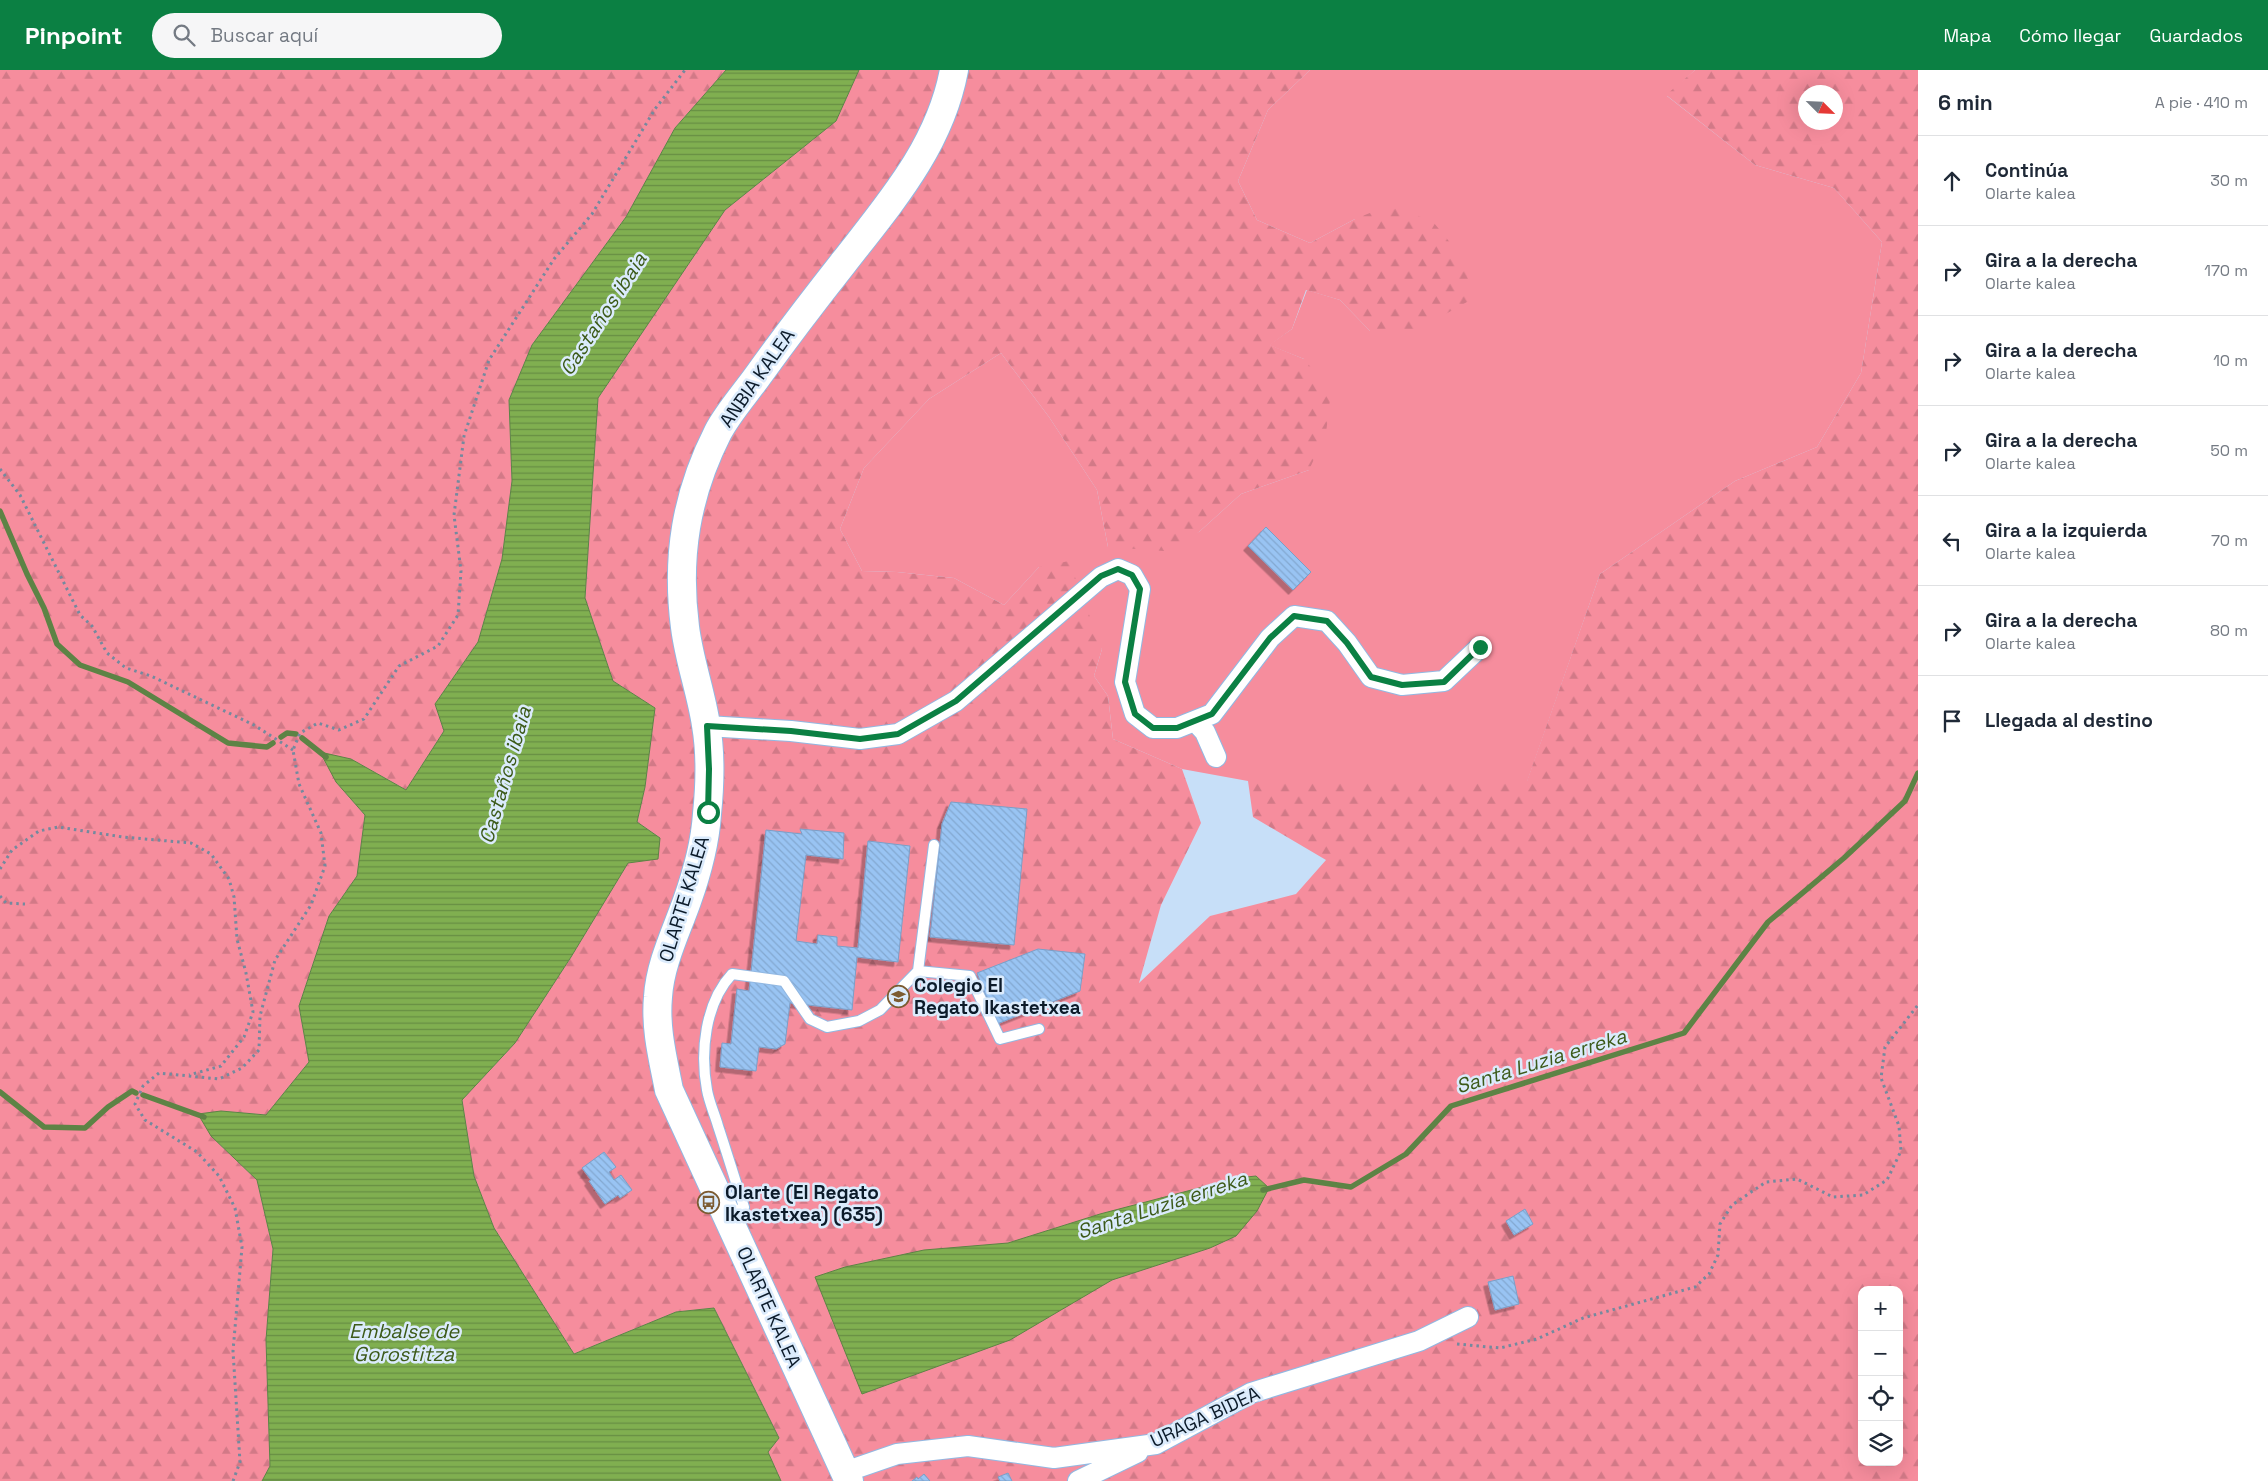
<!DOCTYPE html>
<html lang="es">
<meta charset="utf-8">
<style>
:root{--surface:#fff;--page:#f6f6f7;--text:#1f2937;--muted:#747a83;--line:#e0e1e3;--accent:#0b8043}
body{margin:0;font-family:"Space Grotesk",sans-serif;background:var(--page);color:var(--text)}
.controls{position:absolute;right:15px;bottom:15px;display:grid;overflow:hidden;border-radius:10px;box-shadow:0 5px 20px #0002}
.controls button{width:45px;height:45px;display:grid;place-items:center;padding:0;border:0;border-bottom:1px solid var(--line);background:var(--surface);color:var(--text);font:25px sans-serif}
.compass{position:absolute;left:1798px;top:15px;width:45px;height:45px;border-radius:50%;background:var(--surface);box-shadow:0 5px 20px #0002;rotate:114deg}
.stop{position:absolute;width:15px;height:15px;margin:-11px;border:4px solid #0b8043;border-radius:50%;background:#fff}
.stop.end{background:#0b8043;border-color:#fff;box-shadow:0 1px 5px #0008}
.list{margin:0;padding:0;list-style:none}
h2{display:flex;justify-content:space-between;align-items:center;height:65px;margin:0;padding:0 20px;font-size:21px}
h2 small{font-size:16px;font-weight:400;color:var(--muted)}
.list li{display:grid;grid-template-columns:32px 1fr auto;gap:15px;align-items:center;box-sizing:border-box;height:90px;padding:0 20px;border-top:1px solid var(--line)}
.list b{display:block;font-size:19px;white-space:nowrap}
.list p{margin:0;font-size:16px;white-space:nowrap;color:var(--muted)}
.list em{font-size:16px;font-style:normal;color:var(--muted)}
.icon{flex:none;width:28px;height:28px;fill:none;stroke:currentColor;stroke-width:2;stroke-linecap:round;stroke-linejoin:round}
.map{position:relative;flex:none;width:1918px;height:1411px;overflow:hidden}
header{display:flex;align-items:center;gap:30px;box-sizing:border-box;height:70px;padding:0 25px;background:var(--accent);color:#fff}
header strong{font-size:24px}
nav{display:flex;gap:28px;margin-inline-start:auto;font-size:18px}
.search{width:350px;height:45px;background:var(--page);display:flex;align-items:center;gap:12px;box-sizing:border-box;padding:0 18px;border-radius:28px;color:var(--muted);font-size:19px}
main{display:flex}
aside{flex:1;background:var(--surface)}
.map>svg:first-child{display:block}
</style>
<header>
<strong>Pinpoint</strong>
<div class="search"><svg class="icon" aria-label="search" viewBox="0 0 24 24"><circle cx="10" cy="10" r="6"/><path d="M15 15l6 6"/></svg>Buscar aquí</div>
<nav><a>Mapa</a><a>Cómo llegar</a><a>Guardados</a></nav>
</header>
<main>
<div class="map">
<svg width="1918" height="1411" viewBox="0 0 1918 1411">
<defs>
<pattern id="forest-firs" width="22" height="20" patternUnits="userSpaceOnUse" patternTransform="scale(1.25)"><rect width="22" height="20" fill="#f68d9d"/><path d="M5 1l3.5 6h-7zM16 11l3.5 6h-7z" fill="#d27987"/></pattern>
<pattern id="water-rules" width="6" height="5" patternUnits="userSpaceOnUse" patternTransform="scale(1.25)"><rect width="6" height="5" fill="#80af50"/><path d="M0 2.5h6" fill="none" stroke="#678e43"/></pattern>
<pattern id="building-back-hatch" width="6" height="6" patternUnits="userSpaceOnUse" patternTransform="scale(1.25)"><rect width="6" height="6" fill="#99c4f3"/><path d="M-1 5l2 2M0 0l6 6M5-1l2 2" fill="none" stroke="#83a8d0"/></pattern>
<filter id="shadow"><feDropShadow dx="-4.5" dy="4.5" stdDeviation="0" flood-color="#0004"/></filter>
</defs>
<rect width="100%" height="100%" fill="#c7dff8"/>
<path fill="#f68d9d" d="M1310 0H1695L1667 26 1755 95 1834 118 1882 172 1861 303 1817 377 1735 411 1600 504 1527 712 1248 711 1182 699 1113 669 1108 626 1094 606 1102 579 1039 497 1004 535 954 508 897 502 862 501 840 459 864 398 929 329 1001 283 1049 347 1097 420 1108 477 1199 462 1241 424 1309 400 1304 289 1269 275 1292 259 1307 220 1340 230 1370 261 1355 149 1310 173 1257 150 1238 111 1268 40Z"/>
<path fill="url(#forest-firs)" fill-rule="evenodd" d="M0 0H726L675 58 626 147 532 275 509 330 512 411 502 489 478 572 435 634 444 661 406 720 351 689 336 712 365 745 357 806 329 846 299 936 309 992 266 1045 221 1041 211 1066 257 1110 273 1179 266 1270 270 1396 262 1411H0Z
M859 0H1310L1268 40 1238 111 1257 150 1310 173 1355 149 1392 134 1434 153 1461 186 1474 228 1419 259 1370 261 1340 230 1306 220 1292 259 1270 275 1304 289 1331 322 1326 363 1309 400 1241 424 1199 462 1164 481 1108 477 1097 420 1049 347 1001 283 929 329 864 398 840 459 862 501 897 502 954 508 1004 535 1039 497 1069 491 1102 579 1094 606 1108 626 1113 669 1182 699 1201 753 1161 835 1139 913 1210 846 1296 824 1326 790 1253 747 1248 711H1527L1600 504 1735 411 1817 377 1861 303 1882 172 1834 118 1755 95 1666 25 1695 0H1918V1411H781L768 1382 779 1368 714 1238 676 1242 574 1284 494 1158 474 1106 462 1030 515 973 571 887 628 793 660 768 637 752 645 717 655 638 613 611 585 528 598 328 725 140 836 51ZM1806 22H1836V52H1806ZM1862 1220H1899V1392H1862Z"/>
<path fill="url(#water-rules)" stroke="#5d8345" d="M726 0H859L836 51 725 140 598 328 585 528 613 611 655 638 645 717 637 752 660 768 658 789 628 793 571 887 515 973 462 1030 474 1106 494 1158 574 1284 676 1242 714 1238 779 1368 768 1382 781 1411H262L270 1396 266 1270 273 1179 257 1110 211 1066 198 1044 221 1041 266 1045 309 992 299 936 329 846 357 806 365 745 336 712 320 682 351 689 406 720 444 661 435 634 478 572 502 489 512 411 509 330 532 275 626 147 675 58Z
M1256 1106 1269 1118 1257 1141 1236 1166 1210 1178 1112 1210 1010 1270 862 1324 815 1207 845 1197 924 1180 1008 1173 1100 1144 1237 1108Z"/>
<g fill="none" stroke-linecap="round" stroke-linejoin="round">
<path stroke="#5d8345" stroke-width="5.5" d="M0 441 27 504 44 538 57 574 80 595 128 612 228 673 267 677 273 673
M281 667 287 663 296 664
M302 668 326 687
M0 1022 44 1057 85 1058 108 1037 132 1021 136 1023
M143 1025 204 1047
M1263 1120 1304 1110 1351 1117 1406 1084 1451 1036 1684 963 1768 852 1844 788 1905 731 1918 703"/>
</g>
<path fill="url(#building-back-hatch)" stroke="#7a9fc8" filter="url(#shadow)" d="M1266 457 1311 502 1293 520 1248 476Z
M951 732 1027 739 1014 875 930 867 942 754Z
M800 759 844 763 843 789 806 785 796 871 817 874 818 865 837 867V876L858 878 868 771 910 776 898 892 857 887 852 940 790 933 785 974 776 979 759 977 756 1001 720 997 722 973 731 974 737 919 749 921 766 760 802 764Z
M1038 879 1085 884 1080 921 997 954 977 903Z
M604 1082 616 1097 609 1102 614 1110 621 1105 632 1120 620 1128 618 1125 605 1134 589 1111 591 1110 582 1098Z
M1525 1139 1533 1154 1514 1165 1506 1151Z
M1513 1206 1519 1234 1495 1240 1488 1212Z
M1008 1403 1012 1411H1000L998 1407Z
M924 1404 930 1411H912L917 1407 918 1409Z"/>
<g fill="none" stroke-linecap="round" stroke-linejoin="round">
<defs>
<path id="lane" d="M918 901 970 906 1000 969 1039 959
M729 1145 744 1137C735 1110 727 1083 718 1056 715 1045 709 1032 707 1020 700 982 705 933 732 904L784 911 810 949 827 957 859 951 880 940 918 901 934 775"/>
<path id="street" d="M1195 651 1205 662 1216 687
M707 656 791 661 860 669 898 664 956 631 1101 507 1118 499 1132 505 1140 519 1125 612 1135 644 1153 658H1177L1212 644 1270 568 1294 546 1327 551 1347 573 1371 607 1402 615 1444 611 1480 577
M845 1402 897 1384 968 1376 1054 1388 1156 1374 1251 1323 1419 1271 1468 1247
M1078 1411 1138 1382"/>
<path id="secondary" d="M849 1411 669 1020C663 989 655 959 658 927 660 894 676 862 687 831 697 803 705 774 707 744 710 715 711 684 706 655 701 622 689 590 685 557 676 487 686 425 718 362 728 343 744 325 757 307 785 268 814 230 844 192 890 133 940 76 954 0"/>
</defs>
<use href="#lane" stroke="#92b8e2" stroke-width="12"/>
<use href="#street" stroke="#92b8e2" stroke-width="22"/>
<use href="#secondary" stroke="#92b8e2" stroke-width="30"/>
<path stroke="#75899e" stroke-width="3" stroke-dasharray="2.5 4" stroke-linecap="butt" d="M0 399 20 425 80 545 92 556 107 583 126 598 151 606 254 655 293 680
M0 799 12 780 39 761 58 757 123 767 191 773 211 784 229 809 234 827 237 869 246 903 253 942 244 967 221 996 189 1005
M0 826 6 833 25 834
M1457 1274 1500 1278 1537 1269 1583 1248 1695 1217 1709 1204 1718 1185 1720 1154 1732 1135 1766 1112 1797 1109 1833 1127 1863 1125 1887 1110 1901 1081 1899 1056 1881 1008 1885 977 1918 935
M233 1411 240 1392 233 1281 242 1177 235 1138 219 1106 197 1082 145 1050 135 1034 143 1016 159 1003 219 1009 242 998 259 980 260 946 275 890 311 835 325 796 321 763 299 714 293 680 300 663 318 653 339 660 364 649 399 596 438 576 458 545 461 501 454 445 464 366 489 290 554 189 592 144 655 39 685 0"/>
<use href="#lane" stroke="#fff" stroke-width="10"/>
<use href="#street" stroke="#fff" stroke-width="20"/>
<use href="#secondary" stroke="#fff" stroke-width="28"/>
</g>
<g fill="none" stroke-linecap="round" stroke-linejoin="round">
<path stroke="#0b8043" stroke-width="6" d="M708 742 709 699 707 656 791 661 860 669 898 664 956 631 1101 506 1118 499 1132 505 1140 519 1125 612 1135 644 1153 658H1177L1212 644 1270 568 1294 546 1327 551 1347 573 1371 607 1402 615 1444 612 1480 577"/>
</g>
<defs>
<symbol id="school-ring" viewBox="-11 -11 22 22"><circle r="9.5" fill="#dbebfc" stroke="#7c5b31" stroke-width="1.5"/><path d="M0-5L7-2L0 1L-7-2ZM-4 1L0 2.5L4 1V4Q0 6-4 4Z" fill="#7c5b31"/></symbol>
<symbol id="bus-ring" viewBox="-11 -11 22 22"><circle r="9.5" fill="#dbebfc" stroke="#7c5b31" stroke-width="1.5"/><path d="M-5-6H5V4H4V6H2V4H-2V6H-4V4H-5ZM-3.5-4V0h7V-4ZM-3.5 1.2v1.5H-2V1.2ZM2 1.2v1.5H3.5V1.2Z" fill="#7c5b31"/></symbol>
</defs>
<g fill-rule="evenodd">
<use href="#school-ring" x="886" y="914" width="25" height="25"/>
<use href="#bus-ring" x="696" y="1120" width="25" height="25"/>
</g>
<g text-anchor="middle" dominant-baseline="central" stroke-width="5" stroke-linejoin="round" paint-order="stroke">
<g font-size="19" fill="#0c1b2a" stroke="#dbebfc">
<text transform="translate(757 308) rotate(-55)">ANBIA KALEA</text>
<text transform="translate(684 829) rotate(-73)">OLARTE KALEA</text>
<text transform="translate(769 1237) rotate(66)">OLARTE KALEA</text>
<text transform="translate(1205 1347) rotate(-25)">URAGA BIDEA</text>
</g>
<g font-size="19" font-weight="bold" fill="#0c1b2a" stroke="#dbebfc" text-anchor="start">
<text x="914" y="915">Colegio El<tspan x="914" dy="22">Regato Ikastetxea</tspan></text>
<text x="725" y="1122">Olarte (El Regato<tspan x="725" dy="22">Ikastetxea) (635)</tspan></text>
</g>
<g font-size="20" font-style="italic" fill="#3c5a19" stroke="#dbebfc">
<text transform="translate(603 244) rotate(-57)">Castaños ibaia</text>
<text transform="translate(505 705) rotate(-74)">Castaños ibaia</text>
<text transform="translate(1541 991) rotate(-17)">Santa Luzia erreka</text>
<text transform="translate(1162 1135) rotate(-18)">Santa Luzia erreka</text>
<text x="404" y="1261">Embalse de<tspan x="404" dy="23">Gorostitza</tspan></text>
</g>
</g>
</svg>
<div class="controls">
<button>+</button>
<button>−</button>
<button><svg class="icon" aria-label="locate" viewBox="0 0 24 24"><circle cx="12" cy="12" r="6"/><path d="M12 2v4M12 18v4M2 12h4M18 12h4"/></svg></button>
<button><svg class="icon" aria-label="layers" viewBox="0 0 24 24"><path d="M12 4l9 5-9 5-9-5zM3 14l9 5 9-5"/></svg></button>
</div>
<svg class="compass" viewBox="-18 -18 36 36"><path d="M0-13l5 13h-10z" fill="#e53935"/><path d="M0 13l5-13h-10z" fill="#747a83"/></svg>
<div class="stop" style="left:708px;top:742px"></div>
<div class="stop end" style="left:1480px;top:577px"></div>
</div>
<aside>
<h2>6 min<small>A pie · 410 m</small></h2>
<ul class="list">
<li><svg class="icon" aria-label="ahead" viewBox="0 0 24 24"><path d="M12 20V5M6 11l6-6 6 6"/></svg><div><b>Continúa</b><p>Olarte kalea</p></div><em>30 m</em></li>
<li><svg class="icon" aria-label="right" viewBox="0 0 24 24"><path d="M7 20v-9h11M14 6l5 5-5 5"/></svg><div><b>Gira a la derecha</b><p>Olarte kalea</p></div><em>170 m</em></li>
<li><svg class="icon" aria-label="right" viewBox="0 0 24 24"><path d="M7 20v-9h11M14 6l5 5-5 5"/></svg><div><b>Gira a la derecha</b><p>Olarte kalea</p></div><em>10 m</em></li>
<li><svg class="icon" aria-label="right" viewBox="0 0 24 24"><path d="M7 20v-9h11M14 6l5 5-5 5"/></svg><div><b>Gira a la derecha</b><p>Olarte kalea</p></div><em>50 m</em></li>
<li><svg class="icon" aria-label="left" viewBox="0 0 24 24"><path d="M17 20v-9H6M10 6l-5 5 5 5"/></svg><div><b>Gira a la izquierda</b><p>Olarte kalea</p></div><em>70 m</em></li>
<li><svg class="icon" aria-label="right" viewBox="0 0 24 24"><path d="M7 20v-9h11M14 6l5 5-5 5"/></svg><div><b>Gira a la derecha</b><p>Olarte kalea</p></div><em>80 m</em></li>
<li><svg class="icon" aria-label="arrive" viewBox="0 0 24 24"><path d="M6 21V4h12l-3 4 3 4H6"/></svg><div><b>Llegada al destino</b></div></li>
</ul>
</aside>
</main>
